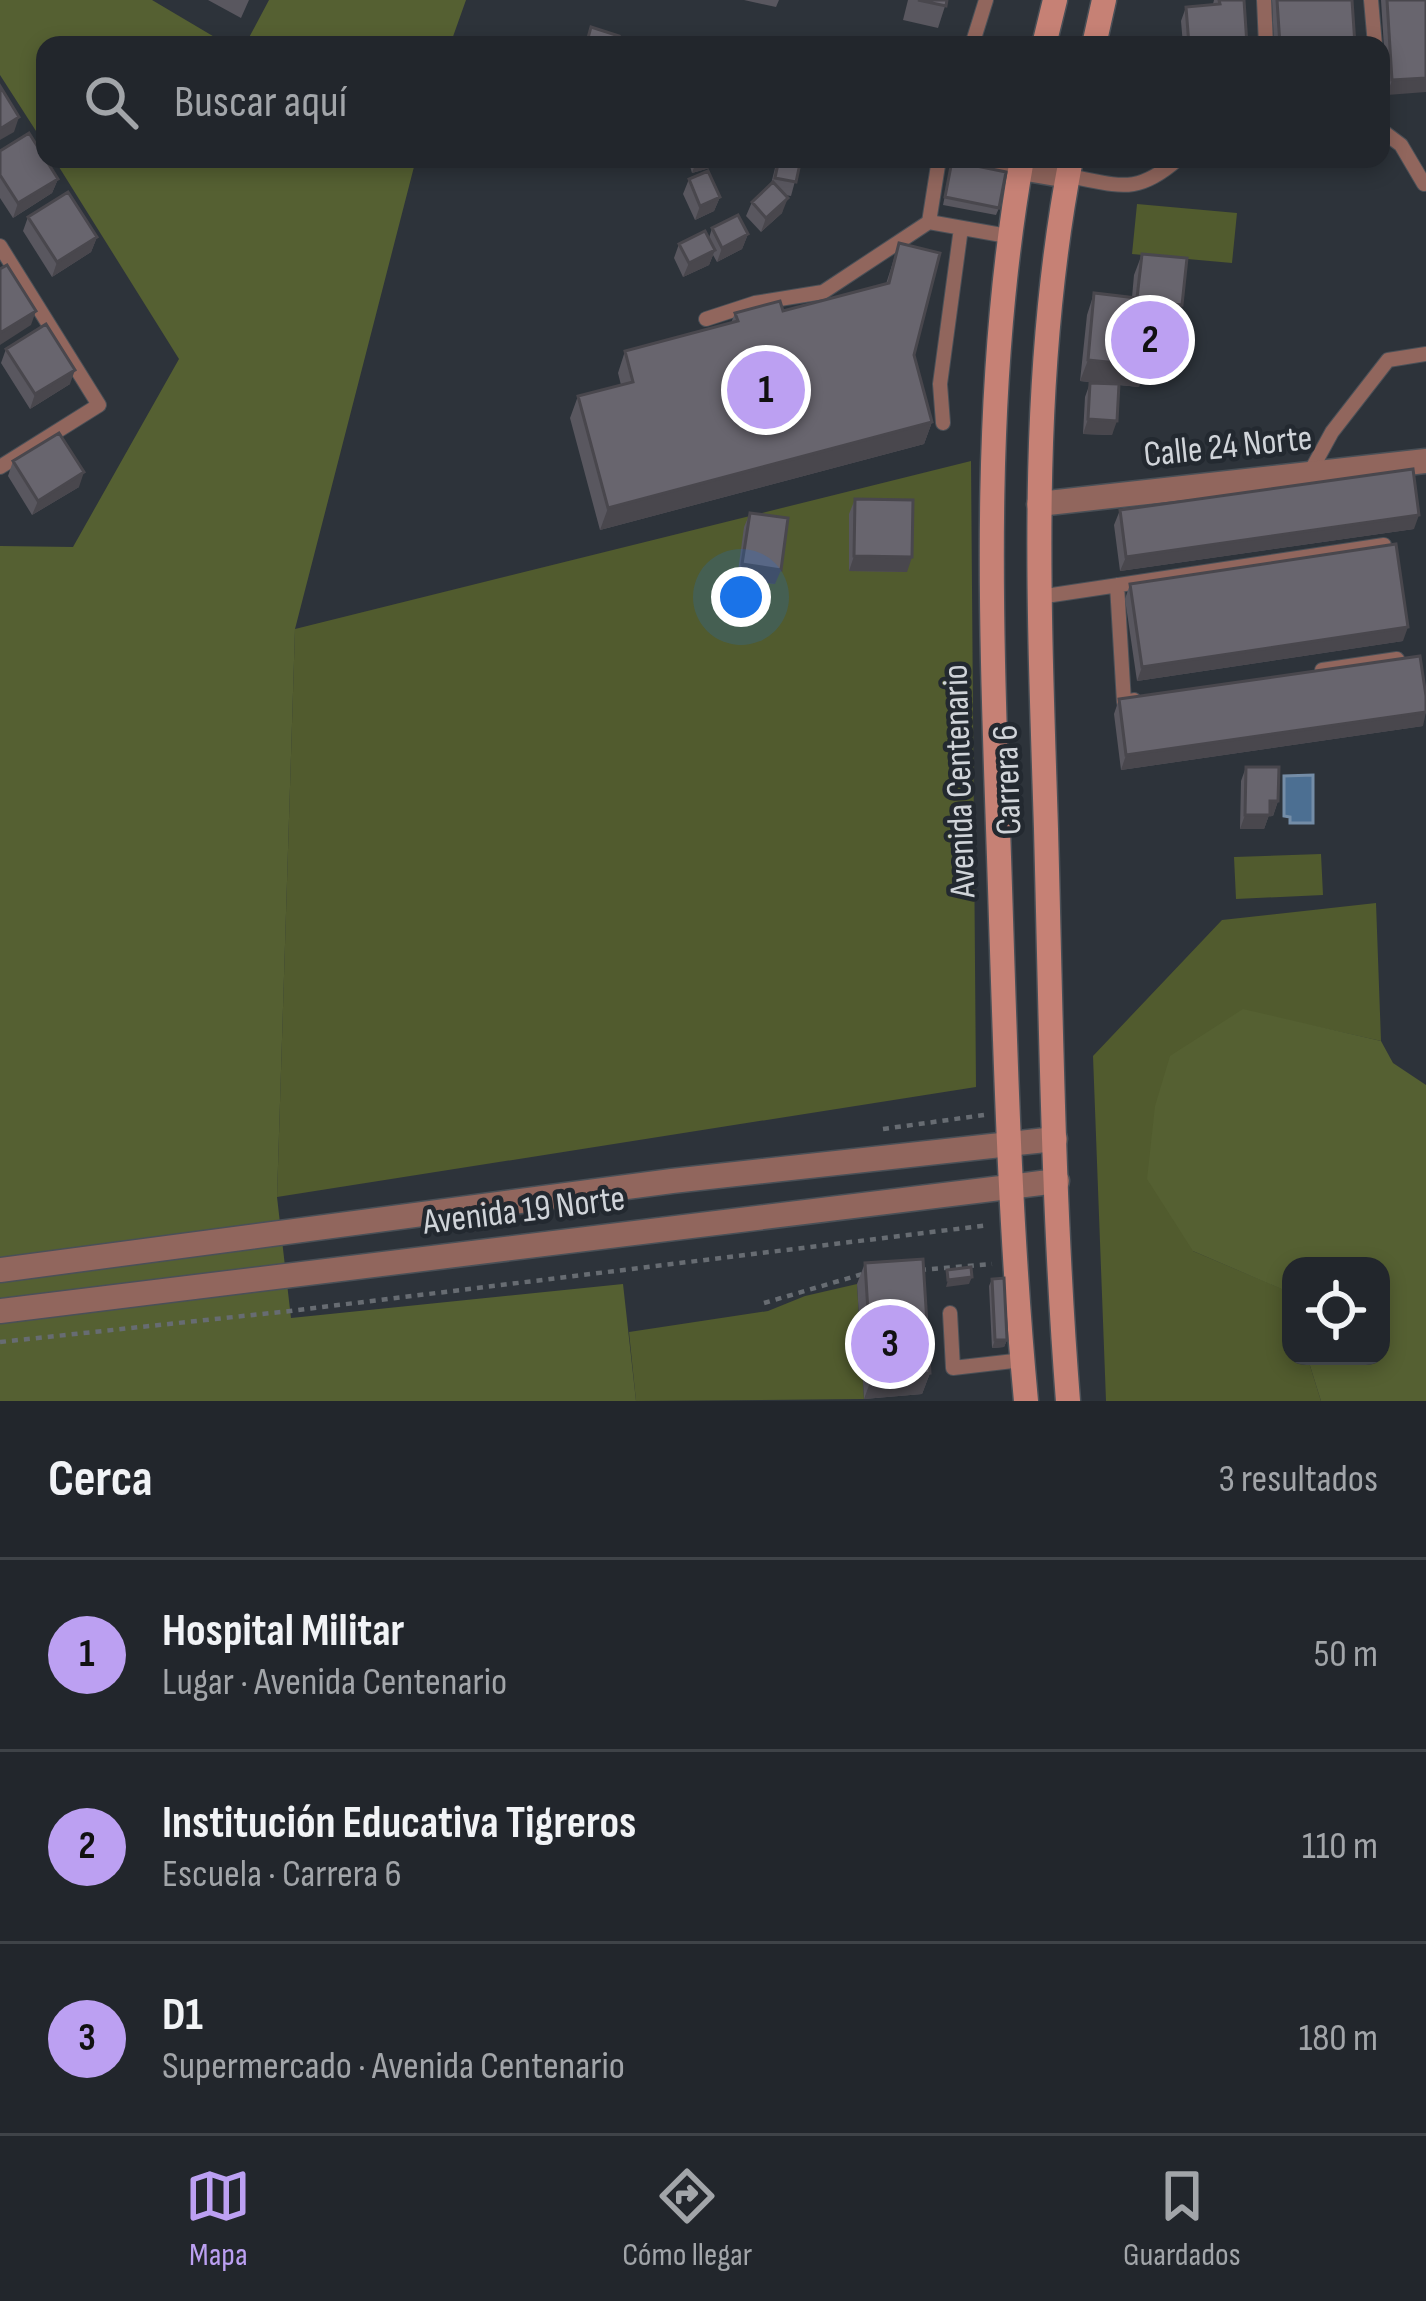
<!DOCTYPE html>
<html lang="es">
<meta charset="utf-8">
<style>
:root{--surface:#22262c;--page:#2a2e34;--text:#f1f3f6;--muted:#a2a5a9;--line:#3f4348;--accent:#bca0f2}
body{margin:0;font-family:"Sofia Sans Condensed",sans-serif;background:var(--page);color:var(--text)}
.controls{position:absolute;right:36px;bottom:36px;display:grid;overflow:hidden;border-radius:24px;box-shadow:0 6px 18px #0003}
.controls button{width:108px;height:108px;display:grid;place-items:center;padding:0;border:0;border-bottom:3px solid var(--line);background:var(--surface);color:var(--text);font:60px sans-serif}
.you{position:absolute;left:741px;top:597px;width:42px;height:42px;margin:-30px;border:9px solid #fff;border-radius:50%;background:#1a73e8;box-shadow:0 0 0 18px #1a73e833}
.badge{display:grid;place-items:center;width:78px;height:78px;border-radius:50%;background:var(--accent);color:#111;font-size:39px;font-weight:700}
.pin{position:absolute;translate:-50% -50%;border:6px solid #fff;box-shadow:0 3px 12px #0006}
.list{margin:0;padding:0;list-style:none}
h2{display:flex;justify-content:space-between;align-items:center;height:156px;margin:0;padding:0 48px;font-size:51px}
h2 small{font-size:39px;font-weight:400;color:var(--muted)}
.list li{display:grid;grid-template-columns:78px 1fr auto;gap:36px;align-items:center;box-sizing:border-box;height:192px;padding:0 48px;border-top:3px solid var(--line)}
.list b{display:block;font-size:45px;white-space:nowrap}
.list p{margin:0;font-size:39px;white-space:nowrap;color:var(--muted)}
.list em{font-size:39px;font-style:normal;color:var(--muted)}
.icon{flex:none;width:66px;height:66px;fill:none;stroke:currentColor;stroke-width:2;stroke-linecap:round;stroke-linejoin:round}
.map{position:relative;flex:none;width:1426px;height:1401px;overflow:hidden}
.search{position:absolute;background:var(--surface);box-shadow:0 6px 18px #0003;left:36px;right:36px;top:36px;height:132px;display:flex;align-items:center;gap:30px;box-sizing:border-box;padding:0 42px;border-radius:24px;color:var(--muted);font-size:45px}
.sheet{height:732px;background:var(--surface)}
nav{display:flex;justify-content:space-around;align-items:center;box-sizing:border-box;height:168px;border-top:3px solid var(--line);background:var(--surface);font-size:33px;color:var(--muted)}
nav a{display:grid;justify-items:center;gap:6px}
nav .on{color:var(--accent)}
.map>svg:first-child{display:block}
</style>
<div class="map">
<svg width="1426" height="1401" viewBox="0 0 1426 1401">
<rect width="100%" height="100%" fill="#2d333a"/>
<path fill="#515b2e" d="M1137 204 1237 213 1232 263 1132 254Z
M971 461 976 1087 277 1197 295 629Z
M1321 854 1323 895 1236 899 1234 857Z
M1376 903 1381 1041 1242 1010 1193 1251 1287 1291 1291 1305V1356H1307L1321 1401H1106L1093 1056 1222 920Z
M857 1284 864 1399 636 1401 629 1332 768 1311 805 1296Z"/>
<path fill="#556032" d="M0 0H152L228 45H45V145L0 75Z
M269 0H466L450 45H245Z
M54 159H416L295 629 277 1197 291 1318 623 1284 636 1401H0V546L73 547 179 359Z
M1243 1009 1381 1041 1393 1063 1426 1085V1401H1321L1307 1356H1381V1266H1291V1305L1286 1291 1193 1251 1147 1179 1155 1106 1170 1056Z"/>
<path fill="#4c6f92" stroke="#748da7" stroke-width="3" d="M1313 775V823H1290V817L1284 816V776Z"/>
<g fill="none" stroke-linecap="round" stroke-linejoin="round">
<defs>
<path id="service" d="M1264 0 1266 45
M1371 0 1375 45
M972 45 986 0
M1381 130 1401 145 1424 184
M978 159 1021 168
M1068 176C1119 185 1136 196 1178 159
M929 222 939 159
M0 246 99 405 0 467
M706 319 755 303 823 292 929 222 1013 237
M943 423 940 384 961 228
M1309 474 1332 432 1388 360 1426 354
M1117 585 1124 702 1134 700
M1039 597 1384 545
M1322 670 1397 659
M950 1313 953 1368 1022 1360"/>
<path id="minor" d="M1021 168 1068 176
M1039 504 1426 461"/>
<path id="tertiary" d="M0 1270 672 1181 1055 1139
M0 1311 1057 1181"/>
<path id="secondary" d="M1044 45 1055 0
M1094 45 1104 0
M1022 159C981 389 991 624 999 857 1005 1038 1009 1220 1026 1401
M1068 1401C1053 1211 1051 1020 1046 829 1039 606 1028 380 1071 159"/>
</defs>
<use href="#service" stroke="#4a5057" stroke-width="16"/>
<use href="#minor" stroke="#4a5057" stroke-width="27"/>
<use href="#tertiary" stroke="#4a5057" stroke-width="27"/>
<use href="#secondary" stroke="#4a5057" stroke-width="27"/>
<path stroke="#676c72" stroke-width="4.5" stroke-dasharray="6 6" stroke-linecap="butt" d="M883 1129 984 1115
M920 1270 992 1264
M764 1303 866 1273
M0 1342 290 1311 989 1225"/>
<use href="#service" stroke="#91665d" stroke-width="14"/>
<use href="#minor" stroke="#91665d" stroke-width="24"/>
<use href="#tertiary" stroke="#91665d" stroke-width="24"/>
<use href="#secondary" stroke="#c68175" stroke-width="24"/>
</g>
<path fill="#59575f" d="M208 0H249L241 18Z
M744 0H779L776 7Z
M908 0H947L938 28 903 20Z
M1214 0H1244L1247 45H1183L1181 21 1186 7 1213 4Z
M1272 0H1352L1355 45H1274Z
M1381 0H1426L1387 95Z
M0 151 58 179 52 193 13 218 0 198Z
M688 159H716L713 167 692 173Z
M775 159H801L791 196 785 195 782 213 761 232 746 216 752 202 771 184 777 160Z
M952 161 999 208 996 215 943 205Z
M689 179 720 197 714 211 695 220 683 194Z
M28 217 97 237 91 252 52 277 23 231Z
M712 228 748 234 742 249 717 262 713 255 709 265 683 277 674 258 679 244 709 238Z
M899 243 914 355 932 422 924 444 600 530 570 418 578 396 621 385 618 373 625 351 731 323 735 313 783 311 886 284Z
M1142 254 1175 326 1151 324 1139 387 1119 385 1112 435 1083 434 1085 397 1090 383H1099L1080 381 1087 315 1094 293 1132 297 1134 275Z
M6 349 70 384 30 409 1 363Z
M13 461 79 487 32 515 8 476Z
M855 499 907 572 849 571V514Z
M1120 510 1414 529 1120 571 1114 525Z
M750 513 775 584 737 579 744 527Z
M1130 584 1403 641 1137 681 1125 599Z
M1119 699 1423 726 1121 770 1114 714Z
M1246 767 1278 801 1273 816 1269 815 1264 829H1240L1241 781Z
M865 1263 930 1373 922 1394 864 1399 857 1284Z
M992 1279 1007 1340 1004 1347 992 1348 989 1286Z"/>
<path fill="#49474d" d="M1426 78V92L1387 95 1392 80Z
M19 117 14 132 0 140V129Z
M697 159H716L713 167 692 173Z
M58 179 52 193 13 218 18 203Z
M720 197 714 211 695 220 700 206Z
M788 198 782 213 761 232 766 218Z
M748 234 742 249 717 262 722 248Z
M97 237 91 252 52 277 57 262Z
M715 250 709 265 683 277 689 263Z
M1153 302 1182 305 1175 326 1146 323Z
M36 311 31 325 0 345V333Z
M1088 360 1146 366 1139 387 1080 381Z
M75 370 70 384 30 409 35 394Z
M1088 419 1117 421 1112 435 1083 434Z
M932 422 924 444 600 530 608 508Z
M84 472 79 487 32 515 38 501Z
M1419 515 1414 529 1120 571 1126 557Z
M854 556 912 557 907 572 849 571Z
M742 564 781 570 775 584 737 579Z
M1408 627 1403 641 1137 681 1142 667Z
M1426 712 1423 726 1121 770 1126 755Z
M1270 801H1278L1273 816 1269 815 1264 829H1240L1245 815Z
M972 1277 969 1284 946 1287 948 1280Z
M995 1340H1007L1004 1347 992 1348Z
M930 1373 922 1394 864 1399 872 1377Z"/>
<path fill="#68656e" stroke="#49474d" stroke-width="3" d="M918 0H947L946 6Z
M1219 0H1244L1247 45H1189L1186 7 1220 4Z
M1277 0H1352L1355 45H1280Z
M1387 0H1426V78L1392 80Z
M591 27 619 36 616 45H586Z
M0 86 19 117 0 129Z
M29 133 58 179 18 203 0 175V151Z
M779 159H801L796 182 775 178Z
M952 161 1006 172 999 208 945 197Z
M708 171 720 197 700 206 689 179Z
M773 182 788 198 766 218 752 202Z
M68 192 97 237 57 262 28 217Z
M738 215 748 234 722 248 712 228Z
M705 231 715 250 689 263 679 244Z
M899 243 940 253 914 355 932 422 608 508 578 396 633 382 625 351 738 321 735 313 780 301 783 311 889 283Z
M1142 254 1187 258 1182 305 1153 302 1146 366 1088 360 1094 293 1137 298Z
M7 265 36 311 0 333V269Z
M46 324 75 370 35 394 6 349Z
M1090 383 1119 384 1117 421 1088 419Z
M59 433 84 472 38 501 13 461Z
M1413 469 1419 515 1126 557 1120 510Z
M855 499 913 500 912 557 854 556Z
M750 513 788 518 781 570 742 564Z
M1396 544 1408 627 1142 667 1130 584Z
M1420 656 1426 696V712L1126 755 1119 699Z
M1246 767H1279L1278 801H1270V815H1245Z
M923 1259 930 1373 872 1377 865 1263Z
M971 1267 972 1277 948 1280 947 1270Z
M1004 1278 1007 1340H995L992 1279Z"/>
<g text-anchor="middle" dominant-baseline="central" stroke-width="9" stroke-linejoin="round" paint-order="stroke">
<g font-size="36" fill="#d0d4d9" stroke="#232930">
<text transform="translate(1228 447) rotate(-6)">Calle 24 Norte</text>
<text transform="translate(1008 780) rotate(-92)">Carrera 6</text>
<text transform="translate(960 781) rotate(-92)">Avenida Centenario</text>
<text transform="translate(524 1211) rotate(-7)">Avenida 19 Norte</text>
</g>
</g>
</svg>
<div class="controls">
<button><svg class="icon" aria-label="locate" viewBox="0 0 24 24"><circle cx="12" cy="12" r="6"/><path d="M12 2v4M12 18v4M2 12h4M18 12h4"/></svg></button>
</div>
<div class="you"></div>
<div class="pin badge" style="left:766px;top:390px">1</div>
<div class="pin badge" style="left:1150px;top:340px">2</div>
<div class="pin badge" style="left:890px;top:1344px">3</div>
<div class="search"><svg class="icon" aria-label="search" viewBox="0 0 24 24"><circle cx="10" cy="10" r="6"/><path d="M15 15l6 6"/></svg>Buscar aquí</div>
</div>
<section class="sheet">
<h2>Cerca<small>3 resultados</small></h2>
<ul class="list">
<li><span class="badge">1</span><div><b>Hospital Militar</b><p>Lugar · Avenida Centenario</p></div><em>50 m</em></li>
<li><span class="badge">2</span><div><b>Institución Educativa Tigreros</b><p>Escuela · Carrera 6</p></div><em>110 m</em></li>
<li><span class="badge">3</span><div><b>D1</b><p>Supermercado · Avenida Centenario</p></div><em>180 m</em></li>
</ul>
</section>
<nav>
<a class="on"><svg class="icon" aria-label="map" viewBox="0 0 24 24"><path d="M3 6l6-2 6 2 6-2v14l-6 2-6-2-6 2zM9 4v14M15 6v14"/></svg>Mapa</a>
<a><svg class="icon" aria-label="directions" viewBox="0 0 24 24"><path d="M12 3l9 9-9 9-9-9zM9 14v-3h6M13 9l2 2-2 2"/></svg>Cómo llegar</a>
<a><svg class="icon" aria-label="saved" viewBox="0 0 24 24"><path d="M7 4h10v16l-5-4-5 4z"/></svg>Guardados</a>
</nav>
